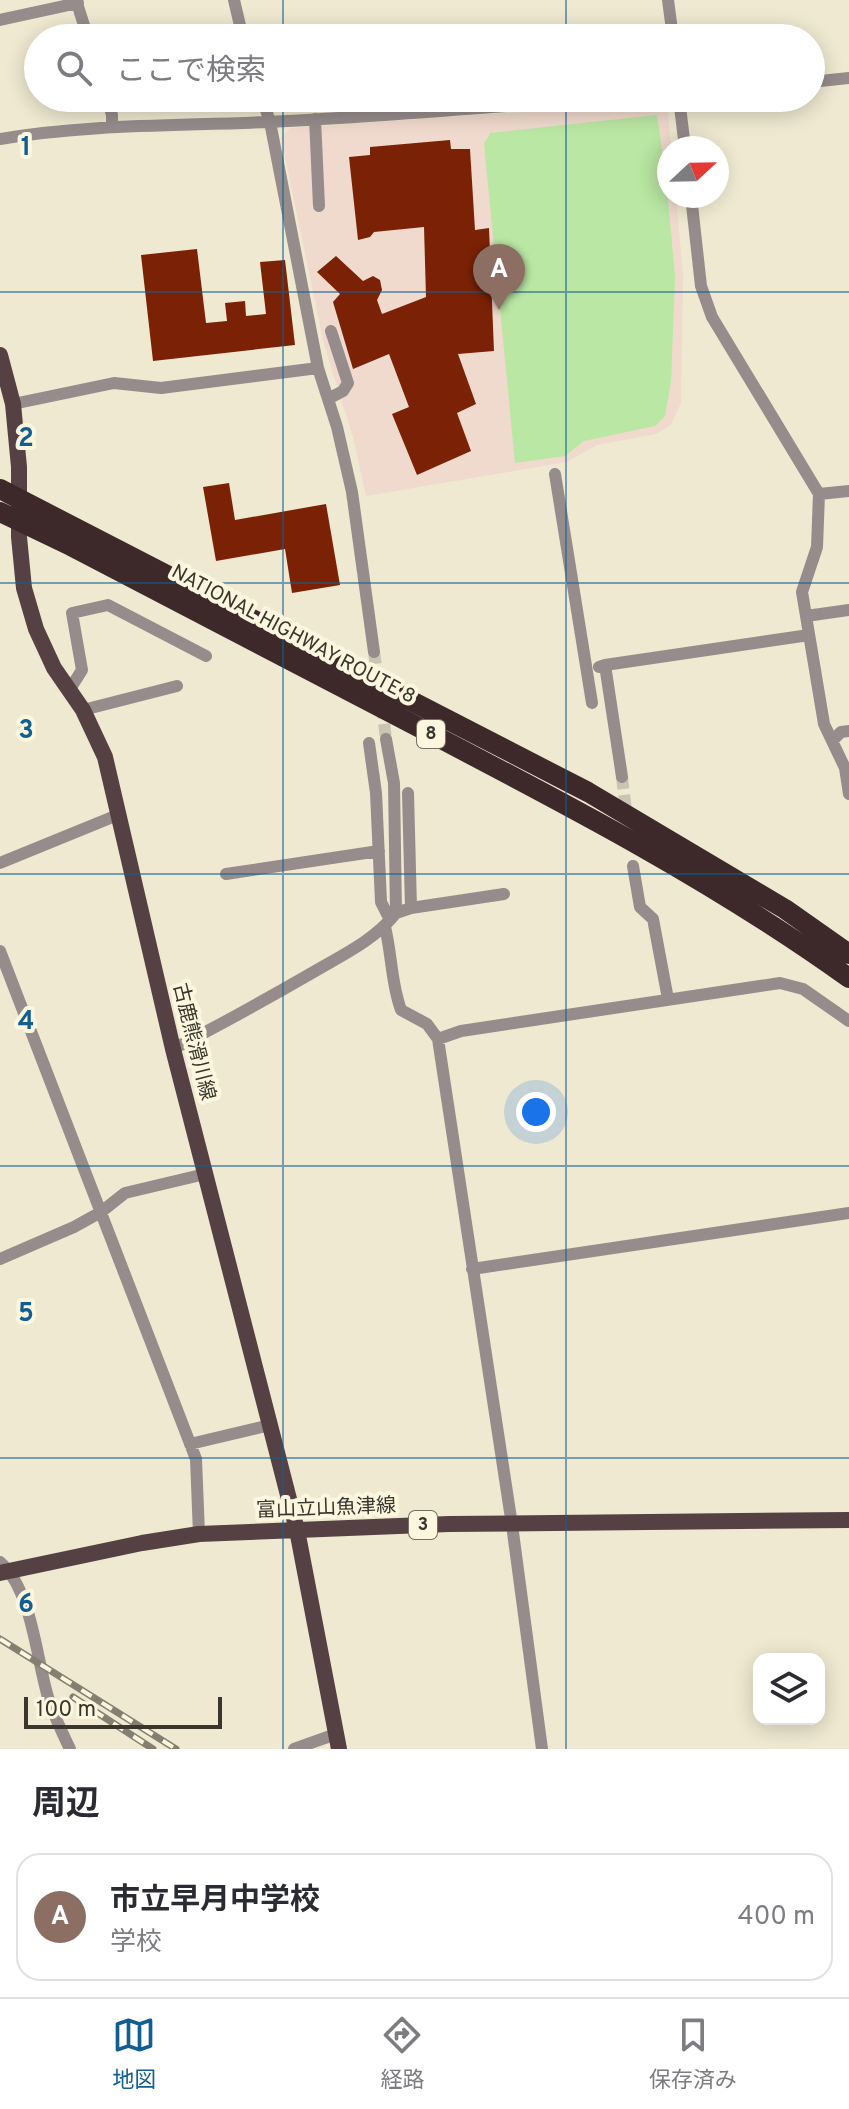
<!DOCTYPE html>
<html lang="ja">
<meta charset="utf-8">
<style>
:root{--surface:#fff;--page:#f2f2f3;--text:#2b2b33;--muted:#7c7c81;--line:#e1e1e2;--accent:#115e91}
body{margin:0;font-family:Overpass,"Noto Sans JP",sans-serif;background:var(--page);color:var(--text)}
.controls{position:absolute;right:24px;bottom:24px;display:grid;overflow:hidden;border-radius:16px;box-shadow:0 4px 20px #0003}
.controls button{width:72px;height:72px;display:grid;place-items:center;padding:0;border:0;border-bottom:2px solid var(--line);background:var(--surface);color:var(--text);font:40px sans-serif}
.compass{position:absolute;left:657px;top:136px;width:72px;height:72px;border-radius:50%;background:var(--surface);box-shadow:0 4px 20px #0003;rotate:68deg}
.scale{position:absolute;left:24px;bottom:20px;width:198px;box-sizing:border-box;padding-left:8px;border:4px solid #38362d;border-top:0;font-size:22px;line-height:28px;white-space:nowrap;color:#38362d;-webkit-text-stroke:6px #fcf6df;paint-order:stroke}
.you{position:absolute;left:536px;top:1112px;width:28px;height:28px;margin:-20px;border:6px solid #fff;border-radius:50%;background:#1a73e8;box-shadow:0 0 0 12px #1a73e833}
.badge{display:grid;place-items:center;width:52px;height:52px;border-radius:50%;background:var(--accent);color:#fff;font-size:26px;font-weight:700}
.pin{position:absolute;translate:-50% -66px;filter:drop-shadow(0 2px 4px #0008)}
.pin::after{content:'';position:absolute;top:42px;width:28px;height:24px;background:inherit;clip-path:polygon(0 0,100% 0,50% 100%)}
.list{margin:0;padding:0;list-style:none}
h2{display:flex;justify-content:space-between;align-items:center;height:104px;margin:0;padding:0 32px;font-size:34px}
h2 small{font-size:26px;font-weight:400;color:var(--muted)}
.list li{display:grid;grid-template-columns:52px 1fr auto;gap:24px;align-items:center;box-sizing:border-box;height:128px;margin:0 16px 16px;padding:0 16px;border:2px solid var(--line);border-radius:24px}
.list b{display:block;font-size:30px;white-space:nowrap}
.list p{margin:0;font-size:26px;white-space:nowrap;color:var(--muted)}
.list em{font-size:26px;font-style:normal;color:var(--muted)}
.icon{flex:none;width:44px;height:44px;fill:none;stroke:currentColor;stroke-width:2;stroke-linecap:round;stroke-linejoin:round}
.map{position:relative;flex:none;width:849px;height:1749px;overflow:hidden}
.search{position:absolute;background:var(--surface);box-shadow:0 4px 20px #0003;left:24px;right:24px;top:24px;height:88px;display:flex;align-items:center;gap:20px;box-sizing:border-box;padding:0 28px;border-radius:44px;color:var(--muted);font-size:30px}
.sheet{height:248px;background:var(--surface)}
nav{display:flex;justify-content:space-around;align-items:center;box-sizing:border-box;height:112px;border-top:2px solid var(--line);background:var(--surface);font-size:22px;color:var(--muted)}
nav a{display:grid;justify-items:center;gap:4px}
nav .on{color:var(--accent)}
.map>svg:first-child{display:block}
</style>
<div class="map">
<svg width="849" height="1749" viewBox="0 0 849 1749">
<rect width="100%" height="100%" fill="#efe9d1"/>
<path fill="#f0dacd" d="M667 102 671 148H669V196H676L683 275 681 403 671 425 656 434 597 445 567 462 366 496 353 437 324 345 281 137 291 128Z"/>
<path fill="#bae7a3" d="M657 115 666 177 675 277 671 381 665 416 655 426 584 441 565 456 515 463 484 144 490 133Z"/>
<path fill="#7b2206" d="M450 140 451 149H470L475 230 489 228 494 351 458 354 476 404 457 413 471 451 417 475 392 414 409 407 389 354 353 369 333 302 340 294 317 272 336 256 363 281 373 276 380 280 382 290 377 300 382 314 426 297 424 227 374 232 370 237 358 240 349 157 370 155V147Z
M197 249 206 323 227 321 225 303 245 301 246 316 266 314 260 262 285 260 295 345 153 361 141 255Z
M229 483 235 520 326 504 340 585 292 593 285 549 216 561 203 487Z"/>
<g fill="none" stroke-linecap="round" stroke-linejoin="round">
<path stroke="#cac5b0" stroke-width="12" stroke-dasharray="12 6" stroke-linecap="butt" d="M374 652 379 688
M382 706 386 739
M622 777 627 818"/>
<path stroke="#978c8c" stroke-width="12" d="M76 0 88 38
M234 0 243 38
M668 0 673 38
M0 20 78 3
M811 82 849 78
M107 98 112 115V127
M262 98 270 122 318 368 337 427 352 492 374 652
M679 98 685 148
M315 119 319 206
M0 139C88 124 178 126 267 122 382 117 497 106 613 98
M691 196 701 286 712 317 819 494 817 547 802 592 824 724 845 768 849 794
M328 399 343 391 348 383 331 331
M13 404 114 383 161 388 318 368
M555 474 592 703
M819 494 849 491
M806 616 849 610
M605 665 809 635
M599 667 605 665 622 777
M70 689 82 670 72 613 108 605 206 656
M83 710 177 686
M833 740 841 732 849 731
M369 743 376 793 381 902 390 920
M0 863 120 814
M633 866 640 907 653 919 668 999
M226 874 379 851
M411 908 504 894
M396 913 411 908 408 793
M385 927C392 955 391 983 401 1010L427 1024 438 1039 512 1525 542 1749
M0 951 196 1459 199 1534
M438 1039 461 1031 780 983 803 989 849 1021
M173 1049C220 1025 265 1000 310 974 340 956 374 941 396 913L394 783 386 739
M0 1259 74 1227 101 1212 125 1193 205 1174
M472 1269 849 1213
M190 1444 270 1425
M0 1562C32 1590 36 1657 48 1697 53 1714 62 1732 70 1749
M294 1749 336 1734"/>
<path stroke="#554143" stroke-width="16" d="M0 355 13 404 19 467V537L24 588 36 629 54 668 83 710 105 757 173 1049 297 1530 339 1749
M0 1573 142 1543 199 1534 449 1524 849 1520"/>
<path stroke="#3d282a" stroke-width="20" d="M0 489 588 792 785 909 849 954
M0 512 71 546C188 606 304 668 420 728 568 805 714 881 849 978"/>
<defs>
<path id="rail" d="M0 1639 176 1749
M73 1697 153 1749"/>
</defs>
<use href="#rail" stroke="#838071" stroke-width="7"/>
<use href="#rail" stroke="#fcf6df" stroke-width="4" stroke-dasharray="12" stroke-linecap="butt"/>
</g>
<path fill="none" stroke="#115e91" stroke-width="2" stroke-opacity="0.55" d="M283 0V38M566 0V38M283 98V1749M566 98V1749M0 292H849M0 583H849M0 874H849M0 1166H849M0 1458H849"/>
<g text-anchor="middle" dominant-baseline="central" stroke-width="8" stroke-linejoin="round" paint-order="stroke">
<g fill="#fcf6df" stroke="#737062" stroke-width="2">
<rect x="417" y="720" width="28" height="28" rx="6"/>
<rect x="409" y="1511" width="28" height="28" rx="6"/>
</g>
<g font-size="18" font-weight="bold" fill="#38362d">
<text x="431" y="734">8</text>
<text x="423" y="1525">3</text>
</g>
<g font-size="20" fill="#38362d" stroke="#fcf6df">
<text transform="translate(293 635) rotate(28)">NATIONAL HIGHWAY ROUTE 8</text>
<text transform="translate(193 1042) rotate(76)">古鹿熊滑川線</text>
<text transform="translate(326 1509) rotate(-2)">富山立山魚津線</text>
</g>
</g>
<g font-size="26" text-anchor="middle" font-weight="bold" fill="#115e91" stroke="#fcf6df" stroke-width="8" stroke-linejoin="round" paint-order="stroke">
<text x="26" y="155">1</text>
<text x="26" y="446">2</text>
<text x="26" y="738">3</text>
<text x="26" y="1029">4</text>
<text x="26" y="1321">5</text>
<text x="26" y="1612">6</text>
</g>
</svg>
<div class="controls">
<button><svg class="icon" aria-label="layers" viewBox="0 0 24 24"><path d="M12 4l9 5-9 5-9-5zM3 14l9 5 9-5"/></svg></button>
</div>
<svg class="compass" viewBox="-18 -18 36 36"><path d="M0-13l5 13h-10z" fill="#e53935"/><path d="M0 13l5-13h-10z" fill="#7c7c81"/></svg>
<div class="scale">100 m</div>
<div class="you"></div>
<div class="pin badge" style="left:499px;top:310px;background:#8d6e63">A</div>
<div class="search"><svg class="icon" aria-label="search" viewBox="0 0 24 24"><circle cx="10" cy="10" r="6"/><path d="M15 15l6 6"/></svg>ここで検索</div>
</div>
<section class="sheet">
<h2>周辺<small></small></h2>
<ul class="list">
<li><span class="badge" style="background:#8d6e63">A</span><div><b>市立早月中学校</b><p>学校</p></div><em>400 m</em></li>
</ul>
</section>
<nav>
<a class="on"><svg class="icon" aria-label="map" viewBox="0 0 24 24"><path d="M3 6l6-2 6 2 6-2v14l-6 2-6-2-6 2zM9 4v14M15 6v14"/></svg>地図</a>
<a><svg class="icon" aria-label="directions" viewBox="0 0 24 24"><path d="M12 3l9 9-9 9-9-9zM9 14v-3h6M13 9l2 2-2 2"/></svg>経路</a>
<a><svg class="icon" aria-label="saved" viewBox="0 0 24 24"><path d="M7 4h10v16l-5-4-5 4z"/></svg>保存済み</a>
</nav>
